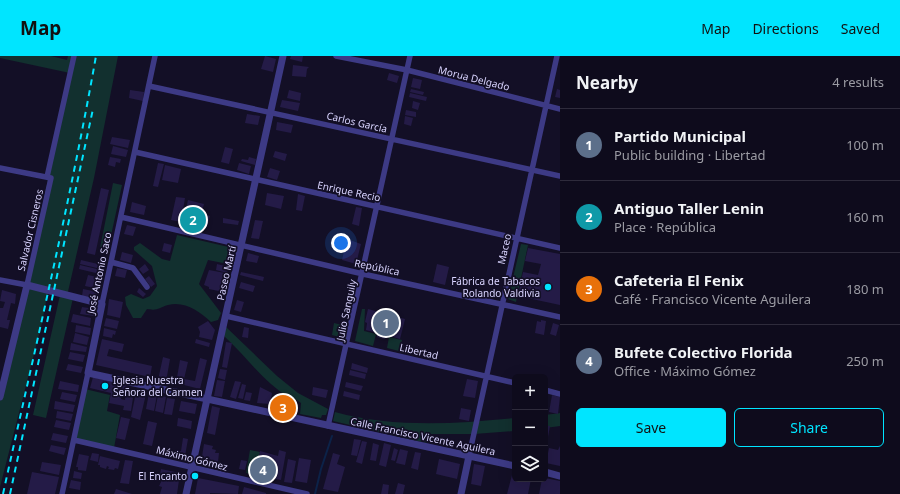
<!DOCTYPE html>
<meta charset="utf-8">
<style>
:root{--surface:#0e0b1c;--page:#171425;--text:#f1f3f6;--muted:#9b9ba3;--line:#2e2b3b;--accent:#00e5ff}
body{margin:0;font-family:"Noto Sans",sans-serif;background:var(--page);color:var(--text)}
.controls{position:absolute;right:12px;bottom:12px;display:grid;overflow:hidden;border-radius:6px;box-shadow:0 4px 16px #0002}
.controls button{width:36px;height:36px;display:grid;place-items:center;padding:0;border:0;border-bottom:1px solid var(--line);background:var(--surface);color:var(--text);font:20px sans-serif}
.you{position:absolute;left:341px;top:187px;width:14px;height:14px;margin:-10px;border:3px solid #fff;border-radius:50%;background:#1a73e8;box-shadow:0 0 0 6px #1a73e833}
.badge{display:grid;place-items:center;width:26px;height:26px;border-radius:50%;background:var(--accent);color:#fff;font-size:13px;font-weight:700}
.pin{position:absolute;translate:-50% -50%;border:2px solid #fff;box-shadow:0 1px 4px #0006}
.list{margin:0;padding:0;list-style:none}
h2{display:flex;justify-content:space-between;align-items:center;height:52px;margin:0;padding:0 16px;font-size:17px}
h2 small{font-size:13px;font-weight:400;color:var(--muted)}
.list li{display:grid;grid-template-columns:26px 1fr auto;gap:12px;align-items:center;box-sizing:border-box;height:72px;padding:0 16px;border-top:1px solid var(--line)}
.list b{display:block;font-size:15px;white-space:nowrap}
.list p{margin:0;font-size:13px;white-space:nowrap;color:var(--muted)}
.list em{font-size:13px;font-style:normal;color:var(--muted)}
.actions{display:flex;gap:8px;padding:12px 16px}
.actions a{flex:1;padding:9px 0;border:1px solid var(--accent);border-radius:6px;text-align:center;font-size:14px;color:var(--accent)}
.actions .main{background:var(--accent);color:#111}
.icon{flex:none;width:22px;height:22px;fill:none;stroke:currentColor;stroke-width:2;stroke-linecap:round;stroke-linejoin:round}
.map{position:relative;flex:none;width:560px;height:438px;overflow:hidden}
header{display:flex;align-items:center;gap:24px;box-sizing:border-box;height:56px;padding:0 20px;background:var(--accent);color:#111}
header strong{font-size:19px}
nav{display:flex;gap:22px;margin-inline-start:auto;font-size:14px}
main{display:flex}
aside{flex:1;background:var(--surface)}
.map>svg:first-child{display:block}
</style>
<header>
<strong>Map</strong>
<nav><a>Map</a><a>Directions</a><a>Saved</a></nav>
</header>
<main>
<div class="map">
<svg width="560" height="438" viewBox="0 0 560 438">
<rect width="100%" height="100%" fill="#130f26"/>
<path fill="#12302f" d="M0 0H51L67 4 68 0H118L94 122 67 240 73 242 46 362 33 359 60 239 48 235 42 267 0 431V341L51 110 0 98 51 110 70 17 0 2Z
M113 127 122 129 107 198 99 197Z
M177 179 233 192 235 194 233 209 208 204 199 228 221 257 218 264 211 266C199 255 185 245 168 249 158 252 158 255 147 253L141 262H133L126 249 125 241 131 238 143 243 150 240 157 230 152 210 134 194V191L140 187 162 203 170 205Z
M521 188 528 189 516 246 508 243Z
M362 253H365L364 275 376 278 373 290 355 285Z
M334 267 346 270 343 282 332 279Z
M226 271 277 320 298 337 328 353 326 359H322L321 362 300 358 301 347 291 340 290 342C263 326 247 301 224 280Z
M389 281 402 284 399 295 387 292Z
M85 333 110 339 107 355 120 359 114 392 74 384Z
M335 356C393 372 455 368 515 362V375L474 378H428L427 387 333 365Z
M560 357V370L545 372V359Z
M250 394 260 396 256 419 246 417Z"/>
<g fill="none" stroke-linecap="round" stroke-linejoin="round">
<path stroke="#0c2248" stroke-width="2" d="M315 438 321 413 332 380"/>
</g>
<path fill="#241b47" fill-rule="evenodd" d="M265 0 276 3 273 16 261 13Z
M291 0H303L302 6 290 3Z
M293 9 309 11 307 13 306 21 292 20Z
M389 17 399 20 397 27 387 24Z
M413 22 422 24 420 33 411 31Z
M411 33 424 36 423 39 410 36Z
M557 33 560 34V42L555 41Z
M130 34 144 36 143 45 129 42Z
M289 34 301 37 300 45 287 42Z
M410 37 427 41 426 45 409 41Z
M282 44 300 47 298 55 280 51Z
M413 45 420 47 418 54 412 52Z
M406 54 416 56V61L405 59Z
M247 58 260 60 258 69 245 67Z
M405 60 413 62 411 70 404 68Z
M277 66 293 69 291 77 276 74Z
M112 81 130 84 128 92 110 88Z
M113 90 128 94 126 101 111 98Z
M225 91 233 93 229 108 221 106Z
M275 95 287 98 285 105 273 101Z
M110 101 121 103 120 107 116 106 115 111 108 109Z
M249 101 256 103 255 109 241 105 242 103 248 104Z
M158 107 164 108 158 131 153 130Z
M239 107 251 110 249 118 237 114Z
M165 109 181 113 178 127 162 124Z
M270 112 280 115 277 124 267 121Z
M101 132 109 134 95 199 87 197Z
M267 137 284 140 281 153 265 149Z
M298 138 305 140 302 155 296 154Z
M176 141 185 142 181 166 171 164Z
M188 144 204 148 198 170 183 166Z
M132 146 146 150 144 159 130 156Z
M356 151 362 152 359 170 352 168Z
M204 158 210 160 207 171 201 170Z
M223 162 239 165 238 169 223 167Z
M255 164 263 165 259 183 251 182Z
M127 169 136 171 133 180 124 178Z
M347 183 361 188 356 208 342 204Z
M164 187 172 189 170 197 162 195Z
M528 192 560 198V249L518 240 523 216 538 219 541 208 525 205Z
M122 196 133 199 131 207 120 204Z
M248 197 259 200 257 207 246 205Z
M81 204 102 209 101 213 80 208Z
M145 208 149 214 143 218 139 213Z
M217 208 229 211 227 217 216 214Z
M437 208 449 211 445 229 433 226Z
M80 209 101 214 100 218 79 213Z
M117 212 127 214 125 222 115 220Z
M209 214 225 217 223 236 209 233V231L204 229Z
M241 216 264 221 263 225 240 219Z
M88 219 101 222 99 233 85 230Z
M149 220 155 228 151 231 145 223Z
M241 226 255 230 253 236 239 232Z
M139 232 146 238 143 241 137 236Z
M83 233 98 236 97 243 82 240Z
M2 234 16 238 15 248 11 247 7 264H10L8 273 0 271V252H3L5 246 0 245Z
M109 243 123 246 120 262 107 259Z
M237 244 244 246 241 256 234 254Z
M82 251 95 253 94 260 80 258Z
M368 253 405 263 400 283 385 279V283L380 282 377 281V277L366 274 367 267 365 266ZM380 264 389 266 387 271 379 268Z
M73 258 91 262 90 270 71 266Z
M106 262 119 265 117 273 104 270Z
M541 264 546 265 544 279 535 277 537 265 541 266Z
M208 265 215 274 212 284 199 281 200 276 198 271Z
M553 267 559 269 556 280 550 278Z
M76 269 91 272 90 279 75 276Z
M244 271 249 272 248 282 242 281Z
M104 272 116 275 115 279 113 278 112 282 103 280Z
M75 277 89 281 87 289 73 286Z
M102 283 124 288 122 296 109 293 107 300 152 310 150 321 96 309Z
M196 283 210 287 209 291 195 287Z
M226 286 232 287 227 312 222 311Z
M71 287 87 291 86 296 70 294Z
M70 296 85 299 83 306 68 303Z
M163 301 170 303 166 326 158 324Z
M200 302 207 304 200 333 176 327 180 304 188 306 184 323 195 325Z
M352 307 368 312 367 317 351 313Z
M68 308 83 311 81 317 66 314Z
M220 313 227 314 225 324 218 322Z
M350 314 366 318 365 323 349 319Z
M93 321 128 330 127 333 134 335 131 355 123 354 124 350 109 347 111 337 90 332ZM123 335 126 336 125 344 121 343Z
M467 323 478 325 475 342 463 340Z
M217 324 225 325 222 341 214 340Z
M60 325 79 329 78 336 58 333Z
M235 325 241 326 236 343 230 341Z
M346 326 363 330 361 335 345 331Z
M242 328 246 329 243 343 238 342Z
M260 331 272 337 270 348 257 347Z
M313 331 328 334 326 342 312 339Z
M344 335 360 339 359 344 343 340Z
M62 336 77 339 75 346 60 343Z
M136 336 146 338 140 364 131 361Z
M246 336 252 337 250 345 244 344Z
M149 337 157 339 154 355 146 353Z
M275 338 281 339 278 353 272 351Z
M158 339 166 341 163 357 155 355Z
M552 339 560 341 558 358 549 356Z
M281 341 288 342 285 353 279 352Z
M167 342 175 343 172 359 164 358Z
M55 345 75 349 73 356 54 353Z
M181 345 197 348 195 358 179 355Z
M212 350 220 352 215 379 207 377Z
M461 352 471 354 469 365 459 363Z
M57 355 73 358 71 365 56 362Z
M121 361 130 363 125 384 116 382Z
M178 362 192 365 191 373 177 370Z
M56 364 71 367 69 374 54 371Z
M148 365 157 367 152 390 143 388Z
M545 370H550L546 392H545Z
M53 377 68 380 66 387 51 384Z
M183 382 188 383 185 400 183 403 177 402 178 400 175 399V394L181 395Z
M354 383 361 384 357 400 351 399Z
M362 385 367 386 362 408 356 406Z
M373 387 379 389 376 405 370 404Z
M384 387 391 389 386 411 379 409Z
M204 388 213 390 212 393 216 394 215 397H219L218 406 215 405 214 409 201 407Z
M51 389 66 392 64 399 49 395Z
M560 390V410L546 407 549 392 558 394Z
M394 392 398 394 395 405 391 404Z
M400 393 408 395 405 409 396 407Z
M279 394 286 396 281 424 256 419 260 395 278 400Z
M415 396 421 397 418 414 411 412Z
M92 397 99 398 98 406 90 404Z
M333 397 340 399 337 408 345 411 338 436 323 433Z
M79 398 89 400 86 415 78 414V411H76Z
M100 400 120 405 118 413 115 412 114 414 108 413 109 411 107 410 106 413 100 411V409H98Z
M299 402 311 404 307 427 295 425Z
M288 403 296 405 292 427 284 426Z
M439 403 460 408 457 423 436 418Z
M125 404 133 405 129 428 120 427Z
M241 404 247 405 245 414 239 413Z
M42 406 61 409 59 419 40 415Z
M474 408 485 410 481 430 471 428Z
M161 413 180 417 177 438H160L162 431 159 430 162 424H159Z
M74 415 82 417 81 423 73 422Z
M513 415 515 416V423H531L528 438H507Z
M32 416 59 421 55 438H27Z
M198 422 239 430 238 438 210 437V438H195Z
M545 422 560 425V438H539L542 423Z
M71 424 81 426 80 434 69 432Z
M398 427 405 429 403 438H395Z
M383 428 389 429 388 438H381Z
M244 431 266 437V438H242Z
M116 433 132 438H114Z"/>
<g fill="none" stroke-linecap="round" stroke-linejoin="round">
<path stroke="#3d3a85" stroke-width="5.5" d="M336 0 407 14 560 53
M149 30 560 120
M135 96 560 192
M0 112 51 122 27 229 0 224
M47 121 74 0
M121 161 363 218 560 261
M111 206 133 212 147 231
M102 248 155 0
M226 260 515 327
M545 334 560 338
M328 370 410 0
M74 384 307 438
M469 400 557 0
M62 438 88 317"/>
<path stroke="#3d3a85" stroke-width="7" d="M0 341 27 229 102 248 88 317 515 410
M545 416 560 420
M186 438 283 0
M461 438 469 400"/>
<path stroke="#00e5ff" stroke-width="2" stroke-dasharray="6 5" stroke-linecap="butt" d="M3 438C35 292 70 147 96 0
M10 438 93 53"/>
</g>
<g fill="#00e5ff" stroke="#130f26" stroke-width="1.5">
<circle cx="548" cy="231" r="4"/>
<circle cx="105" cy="330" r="4"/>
<circle cx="195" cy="420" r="4"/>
</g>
<g text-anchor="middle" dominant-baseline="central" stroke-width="3.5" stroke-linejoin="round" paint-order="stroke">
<g font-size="10" fill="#d9d4ff" stroke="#130f26">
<text transform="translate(474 22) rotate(14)">Morua Delgado</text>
<text transform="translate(357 66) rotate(13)">Carlos García</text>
<text transform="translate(349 135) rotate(12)">Enrique Recio</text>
<text transform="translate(30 174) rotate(-77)">Salvador Cisneros</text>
<text transform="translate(504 193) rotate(-77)">Maceo</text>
<text transform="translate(377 211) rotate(12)">República</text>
<text transform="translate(99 217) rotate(-78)">José Antonio Saco</text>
<text transform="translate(226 217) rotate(-77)">Paseo Martí</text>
<text transform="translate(346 254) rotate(-78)">Julio Sanguily</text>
<text transform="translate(419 295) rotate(13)">Libertad</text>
<text transform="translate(423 380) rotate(12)">Calle Francisco Vicente Aguilera</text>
<text transform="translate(192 402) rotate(14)">Máximo Gómez</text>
</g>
<g font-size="10" fill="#d9d4ff" stroke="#130f26" text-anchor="end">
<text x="540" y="225">Fábrica de Tabacos<tspan x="540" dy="12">Rolando Valdivia</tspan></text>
<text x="113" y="324" text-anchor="start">Iglesia Nuestra<tspan x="113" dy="12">Señora del Carmen</tspan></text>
<text x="187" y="420">El Encanto</text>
</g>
</g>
</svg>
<div class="controls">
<button>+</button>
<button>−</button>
<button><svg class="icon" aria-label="layers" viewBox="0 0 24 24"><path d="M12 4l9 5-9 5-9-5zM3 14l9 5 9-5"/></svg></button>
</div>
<div class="you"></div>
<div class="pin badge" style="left:386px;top:267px;background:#5c6f8a">1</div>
<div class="pin badge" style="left:193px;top:164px;background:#0f9aa8">2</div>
<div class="pin badge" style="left:283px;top:352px;background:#e8710a">3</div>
<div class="pin badge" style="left:263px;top:414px;background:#5c6f8a">4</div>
</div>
<aside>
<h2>Nearby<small>4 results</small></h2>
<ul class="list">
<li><span class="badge" style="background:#5c6f8a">1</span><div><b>Partido Municipal</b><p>Public building · Libertad</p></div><em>100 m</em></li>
<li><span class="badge" style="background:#0f9aa8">2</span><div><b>Antiguo Taller Lenin</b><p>Place · República</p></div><em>160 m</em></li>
<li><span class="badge" style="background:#e8710a">3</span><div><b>Cafeteria El Fenix</b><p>Café · Francisco Vicente Aguilera</p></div><em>180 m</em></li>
<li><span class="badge" style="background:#5c6f8a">4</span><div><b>Bufete Colectivo Florida</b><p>Office · Máximo Gómez</p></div><em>250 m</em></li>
</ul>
<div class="actions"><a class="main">Save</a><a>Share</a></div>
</aside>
</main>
